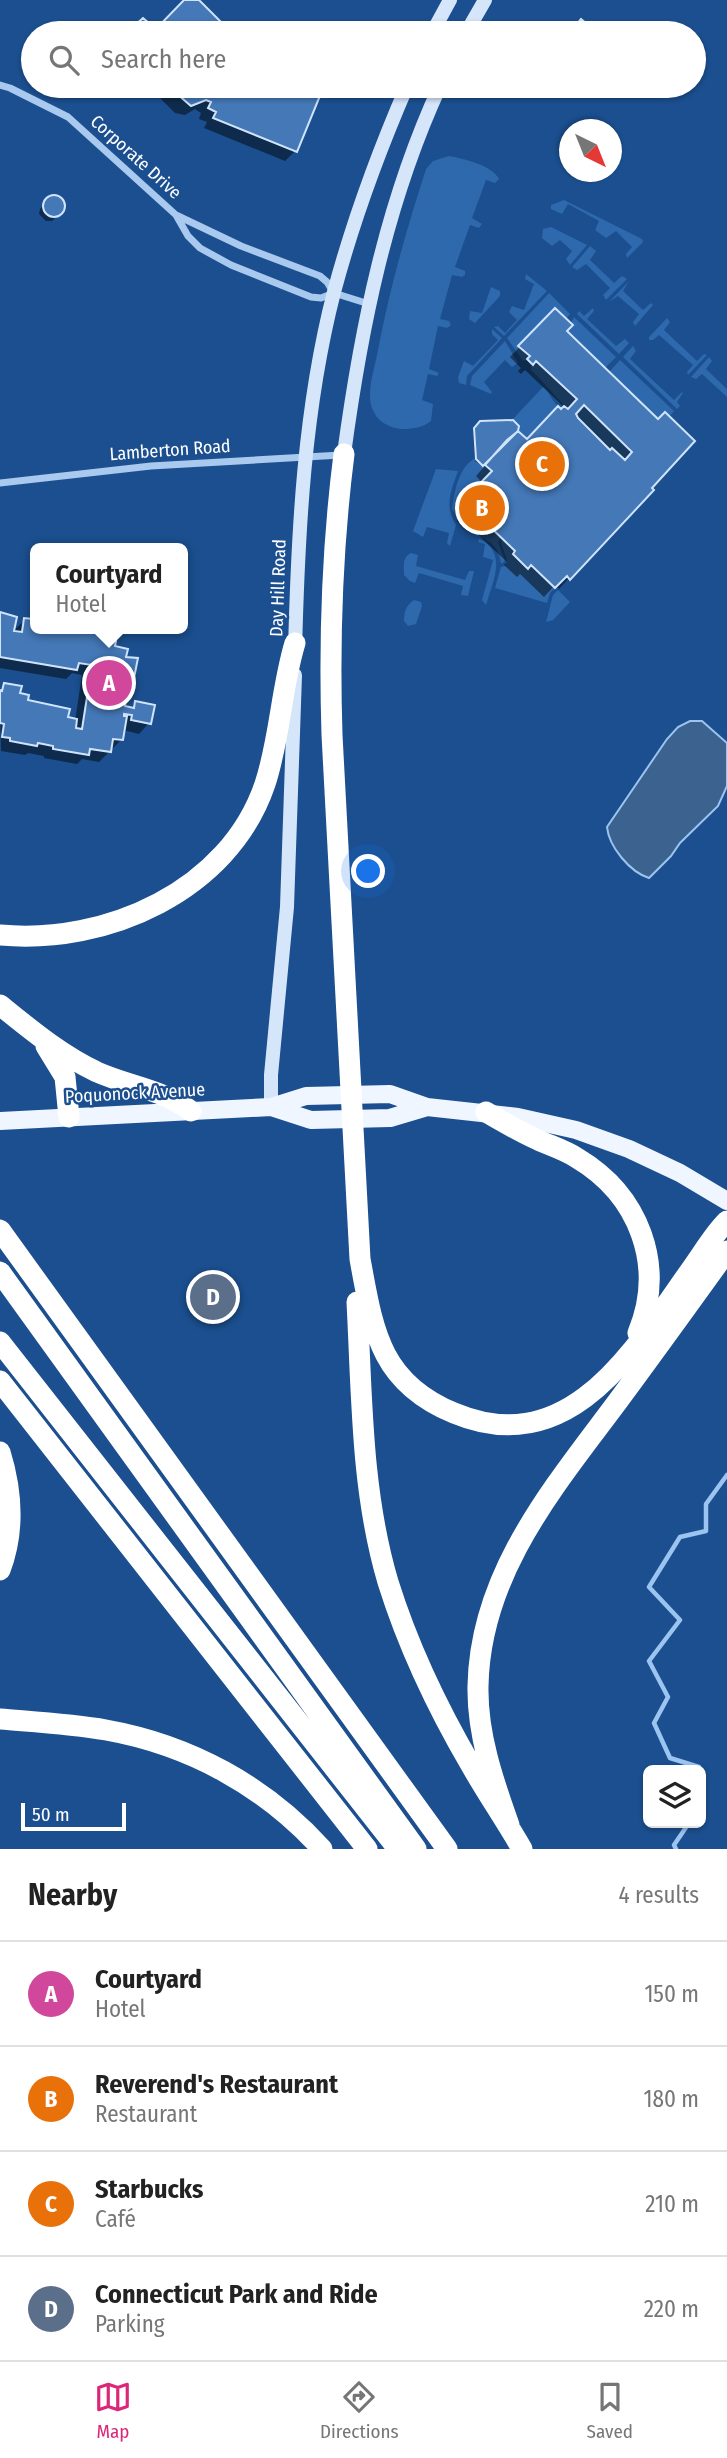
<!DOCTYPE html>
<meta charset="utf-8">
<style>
:root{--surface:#fff;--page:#f6f6f6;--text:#222;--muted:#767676;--line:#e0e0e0;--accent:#db2777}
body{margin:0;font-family:"Fira Sans Condensed",sans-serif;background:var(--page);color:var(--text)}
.controls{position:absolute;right:21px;bottom:21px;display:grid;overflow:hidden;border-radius:10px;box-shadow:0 2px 5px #0004}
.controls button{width:63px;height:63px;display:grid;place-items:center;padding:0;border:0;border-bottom:2px solid var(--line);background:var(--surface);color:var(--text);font:35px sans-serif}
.compass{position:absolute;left:559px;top:119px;width:63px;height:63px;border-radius:50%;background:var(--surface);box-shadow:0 2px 5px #0004;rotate:137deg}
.scale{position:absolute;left:21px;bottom:18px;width:105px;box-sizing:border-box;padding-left:7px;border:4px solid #fff;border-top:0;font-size:19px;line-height:24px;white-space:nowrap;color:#fff;-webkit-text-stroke:5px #1b4f8f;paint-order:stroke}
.you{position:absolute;left:369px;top:872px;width:24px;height:24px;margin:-18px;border:5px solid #fff;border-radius:50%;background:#1a73e8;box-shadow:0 0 0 10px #1a73e833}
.badge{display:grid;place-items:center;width:46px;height:46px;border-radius:50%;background:var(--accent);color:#fff;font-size:23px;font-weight:700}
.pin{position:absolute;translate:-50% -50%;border:4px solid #fff;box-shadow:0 2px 7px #0006}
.popup{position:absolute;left:30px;top:543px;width:158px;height:91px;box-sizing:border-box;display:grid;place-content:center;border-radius:10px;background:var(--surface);filter:drop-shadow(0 2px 5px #0005);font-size:23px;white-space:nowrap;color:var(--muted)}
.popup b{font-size:26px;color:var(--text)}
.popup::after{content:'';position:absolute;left:50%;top:100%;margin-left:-14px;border:14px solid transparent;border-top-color:var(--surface)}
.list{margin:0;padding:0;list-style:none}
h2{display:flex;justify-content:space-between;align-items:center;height:91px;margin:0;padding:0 28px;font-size:30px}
h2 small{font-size:23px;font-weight:400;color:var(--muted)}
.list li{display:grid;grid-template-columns:46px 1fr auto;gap:21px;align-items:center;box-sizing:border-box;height:105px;padding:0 28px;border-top:2px solid var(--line)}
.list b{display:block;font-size:26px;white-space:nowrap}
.list p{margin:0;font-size:23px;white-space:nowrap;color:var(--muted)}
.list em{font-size:23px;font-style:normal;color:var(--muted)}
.icon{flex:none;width:38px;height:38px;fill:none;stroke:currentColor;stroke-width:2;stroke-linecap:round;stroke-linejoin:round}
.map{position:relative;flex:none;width:727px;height:1849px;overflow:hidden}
.search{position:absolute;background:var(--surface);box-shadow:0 2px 5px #0004;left:21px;right:21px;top:21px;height:77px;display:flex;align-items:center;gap:18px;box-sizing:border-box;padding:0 24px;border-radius:38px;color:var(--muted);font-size:26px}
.sheet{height:511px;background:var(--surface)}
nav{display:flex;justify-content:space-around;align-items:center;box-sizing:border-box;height:98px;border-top:2px solid var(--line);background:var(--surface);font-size:19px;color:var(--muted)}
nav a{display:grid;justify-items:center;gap:4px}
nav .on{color:var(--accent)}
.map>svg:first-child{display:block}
</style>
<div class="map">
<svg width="727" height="1849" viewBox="0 0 727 1849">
<rect width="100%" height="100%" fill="#1b4f8f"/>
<path fill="#2e69ad" d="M449 156C464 159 492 165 499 179L495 183 486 180 472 218 482 224 479 228 470 225 455 267 465 271V275L462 277 452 275 440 319 449 321 451 325 447 328 438 326 429 369 439 373 437 376 428 374 422 400 433 404 431 421C423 428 411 429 401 429 388 428 376 420 372 408 366 390 375 368 378 350 390 287 406 231 426 169L433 161Z
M564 200 642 239 643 242 627 258 626 254 632 247 616 231 606 238 595 230 599 221 568 204 562 214 551 209V205Z
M551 227 587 245 570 265 566 259 572 251 560 240 552 246 542 238 543 229Z
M590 246 596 251 590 260 614 283 622 276 627 279 606 300 603 295 610 288 586 264 577 270 572 267Z
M526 274 547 291 504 336 494 327 498 326 505 333 517 320 509 312 512 306 524 310 534 284 525 279Z
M629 281 623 291 643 310 651 303 653 305 635 326 633 322 639 314 618 296 609 302Z
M491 287 500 291V296L475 323 469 319 470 311 482 313Z
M549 293 570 314 566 319 554 308 519 346 530 356 523 361 507 338Z
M593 308 594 311 587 319 616 346 625 339 629 343 619 354 577 314 579 311 584 316Z
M574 317 616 357 605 368 567 331Z
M667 318 670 322 664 330 697 361 704 354 707 355 688 375 687 372 693 365 659 335 653 340H649V337Z
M492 329 502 338 467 376 466 385 459 383 458 377 464 361 473 366 498 340 492 334Z
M505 341 518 363 512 367 505 360 484 382 492 392 491 394 470 385 472 376Z
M633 346 636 351 630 359 674 400 682 392 683 393 677 402 680 406 677 409 623 357Z
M709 357 712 361 706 369 727 389V397L702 374 696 379 691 377Z
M620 360 674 411 669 417 658 419 609 372Z
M536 361 577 399 568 409C554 396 545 383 531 370V366Z
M543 387C548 389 551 400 558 406L527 439 518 431 507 440 512 420Z
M584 405 632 452 625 460 612 448 610 450 578 418 576 414Z
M494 456 485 465 492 471 463 501 469 507 461 521 459 522 452 509C454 493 459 465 476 458 481 456 488 456 494 456Z
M436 469 458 471C451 491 444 505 456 525L450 546 447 543 449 533 427 527 423 537 413 531Z
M483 520 501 537 498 542 505 560 503 563H501C496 537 483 542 467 528L473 527Z
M479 539C508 552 493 581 486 605L482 600 493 560 483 557 485 544 478 542Z
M503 539 515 551 513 554 528 568 531 565 555 588 550 593 547 603 495 588 501 567 505 566 507 561 501 542Z
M411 553 418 555 416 566 465 580 469 571H474L468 596 461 595 463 586 419 573 415 583 410 581 404 575C404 566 402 557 411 553Z
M558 590 570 602 553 620 546 622 553 595Z
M414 600 421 602 422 606 416 624 408 626 404 621C404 612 406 605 414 600Z"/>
<path fill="#3c6290" stroke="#9cc4f0" stroke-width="2" d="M690 721H702L727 743V786L718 806 680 843 671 856 649 878C630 872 609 847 607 827L667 739 678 727Z"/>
<path fill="#0007" d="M187 0H196L230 33H129L136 26 156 32Z
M148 86H322L295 151 285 161 204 128 207 122 199 119 201 113 195 109 185 115 175 113Z
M553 86H569L563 93Z
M56 197 62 202V211L52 221H46L39 214 40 209 50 198Z
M555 310 564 331 658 422 569 578 559 589 555 585 544 597 520 574 517 577 504 565 507 562 472 529 469 532 464 529 457 521 460 518 454 512 483 483 476 476 484 467 475 461 473 431 481 422 516 431 526 441 565 408 525 370 521 374 518 371 521 368 510 357Z
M0 614 12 632 25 620 36 629 73 631 76 629H89L110 632 108 642 124 658 132 682 127 687 123 707 130 709 136 703 149 723 139 734 123 730 121 740 99 762 82 759 77 764 44 758V756L28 753 25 755 1 751 0 690 4 685 26 701 75 721 82 675 72 673 66 679 0 668Z"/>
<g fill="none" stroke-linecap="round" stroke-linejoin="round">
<path stroke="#9cc4f0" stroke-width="4.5" d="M699 1770V1767L670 1758 654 1723 668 1697 649 1661 680 1620 649 1587 680 1537 706 1531V1504L727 1475
M676 1849 674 1845 689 1823"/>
</g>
<path fill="#4478b7" stroke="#cfe3fa" stroke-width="2" fill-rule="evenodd" d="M184 0H199L232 33H143L135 25 143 18 156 29Z
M581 19 598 33H570Z
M168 86H324L297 152 213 118 216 112 208 108 211 102 206 100 191 106Z
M43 206a11 11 0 1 1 22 0a11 11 0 1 1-22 0Z
M555 308 573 325 567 331 658 419 665 412 695 441 652 488 654 490 570 580 567 576 555 588 531 565 528 569 513 554 515 551 483 520 480 523 466 509 469 507 463 501 492 471 485 465 507 440 518 431 527 439 558 406 561 409 564 406 568 409 577 399 536 361 533 365 527 359 530 356 518 346ZM584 405 632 452 625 460 612 448 610 450 578 418 576 414Z
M513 420 519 426 518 431 483 466 476 459 474 428 480 421Z
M467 510 479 522 473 527 467 528 461 523 462 515Z
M0 612 17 617 14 631 22 632 24 618 33 619V617L36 618V629H99L112 631 110 640 116 641 115 646 128 649 126 657 138 658 133 683 129 682 125 706 134 708 135 701 155 705 151 724 131 720 132 715 124 714V716H127L123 740 113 739 111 752 90 749 89 755 53 749V746L38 743 37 746 10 741V738L2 737 4 724 0 723V690L2 691 4 683 22 686 20 693 29 695 28 700 70 709 68 717 77 719 76 728 82 729 92 665 79 663 77 670 0 657Z"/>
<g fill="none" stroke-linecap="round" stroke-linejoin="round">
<path stroke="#a9c9ee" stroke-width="7" d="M0 85 10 88 68 117 176 215 188 236 200 248 231 265 311 297 321 298 334 293 369 304
M176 215 241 246 320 276 327 282 333 292
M0 483 151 466 341 455"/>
<path stroke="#d6e6fa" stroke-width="14" d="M432 33 450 0
M466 33 485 0
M344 454C361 328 386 203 440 86
M295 651C298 531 304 409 334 292 353 221 378 153 407 86
M271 1107V1075L287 907 295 675"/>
<path stroke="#f0f6ff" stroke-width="18" d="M271 1107 311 1120 390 1118 427 1107
M0 1121 271 1107 306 1096 390 1094 427 1107 518 1117 576 1130 629 1149 680 1173 727 1201"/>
<path stroke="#fff" stroke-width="21" d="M344 454C332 548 329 641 332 735L360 1259C373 1329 379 1382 454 1413 571 1462 635 1348 692 1268 703 1253 713 1235 727 1221
M0 935C106 945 229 891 265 784 280 739 281 689 295 643
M0 1005C31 1030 61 1055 97 1072 131 1087 159 1088 191 1111
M46 1046 65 1077 69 1117
M486 1112C503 1122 520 1132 538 1140 551 1146 565 1150 577 1158 639 1195 666 1265 638 1333
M0 1230 447 1849
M0 1272 416 1849
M357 1302C362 1396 361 1491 388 1582 408 1646 438 1709 472 1767 488 1795 506 1821 522 1849
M0 1342 398 1849
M0 1381 367 1849
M0 1452C12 1491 15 1531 0 1570
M0 1719C35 1722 71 1724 106 1730 190 1745 265 1786 322 1849
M509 1825C493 1780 477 1734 478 1686 480 1573 554 1487 618 1401 655 1351 691 1301 727 1251"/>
</g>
<g text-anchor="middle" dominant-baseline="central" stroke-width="5" stroke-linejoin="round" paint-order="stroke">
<g font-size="18" fill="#fff" stroke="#1b4f8f">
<text transform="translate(136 157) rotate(42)">Corporate Drive</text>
<text transform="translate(170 450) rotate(-4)">Lamberton Road</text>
<text transform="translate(278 588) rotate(-88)">Day Hill Road</text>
<text transform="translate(135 1093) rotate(-3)">Poquonock Avenue</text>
</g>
</g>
</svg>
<div class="controls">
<button><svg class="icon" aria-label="layers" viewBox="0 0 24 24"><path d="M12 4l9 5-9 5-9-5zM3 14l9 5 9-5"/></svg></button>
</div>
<svg class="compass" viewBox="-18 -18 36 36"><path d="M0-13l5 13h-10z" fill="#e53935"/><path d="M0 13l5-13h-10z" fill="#767676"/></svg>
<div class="scale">50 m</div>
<div class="you"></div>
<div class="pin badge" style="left:109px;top:683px;background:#d1479c">A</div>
<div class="popup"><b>Courtyard</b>Hotel</div>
<div class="pin badge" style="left:482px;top:508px;background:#e8710a">B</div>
<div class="pin badge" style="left:542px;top:464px;background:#e8710a">C</div>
<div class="pin badge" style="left:213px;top:1297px;background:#5c6f8a">D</div>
<div class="search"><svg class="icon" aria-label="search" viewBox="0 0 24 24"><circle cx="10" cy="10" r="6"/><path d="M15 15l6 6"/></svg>Search here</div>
</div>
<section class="sheet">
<h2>Nearby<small>4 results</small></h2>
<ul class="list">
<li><span class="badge" style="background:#d1479c">A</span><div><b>Courtyard</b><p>Hotel</p></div><em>150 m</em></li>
<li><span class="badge" style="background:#e8710a">B</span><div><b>Reverend's Restaurant</b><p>Restaurant</p></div><em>180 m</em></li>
<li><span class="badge" style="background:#e8710a">C</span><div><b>Starbucks</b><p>Café</p></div><em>210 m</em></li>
<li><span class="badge" style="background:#5c6f8a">D</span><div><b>Connecticut Park and Ride</b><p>Parking</p></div><em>220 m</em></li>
</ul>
</section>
<nav>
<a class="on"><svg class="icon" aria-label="map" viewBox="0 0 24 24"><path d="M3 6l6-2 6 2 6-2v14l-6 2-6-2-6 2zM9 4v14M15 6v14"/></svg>Map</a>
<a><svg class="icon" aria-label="directions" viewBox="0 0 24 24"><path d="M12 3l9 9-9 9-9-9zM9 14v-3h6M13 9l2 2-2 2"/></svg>Directions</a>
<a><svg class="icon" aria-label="saved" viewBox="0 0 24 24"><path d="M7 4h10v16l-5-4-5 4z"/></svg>Saved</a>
</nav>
